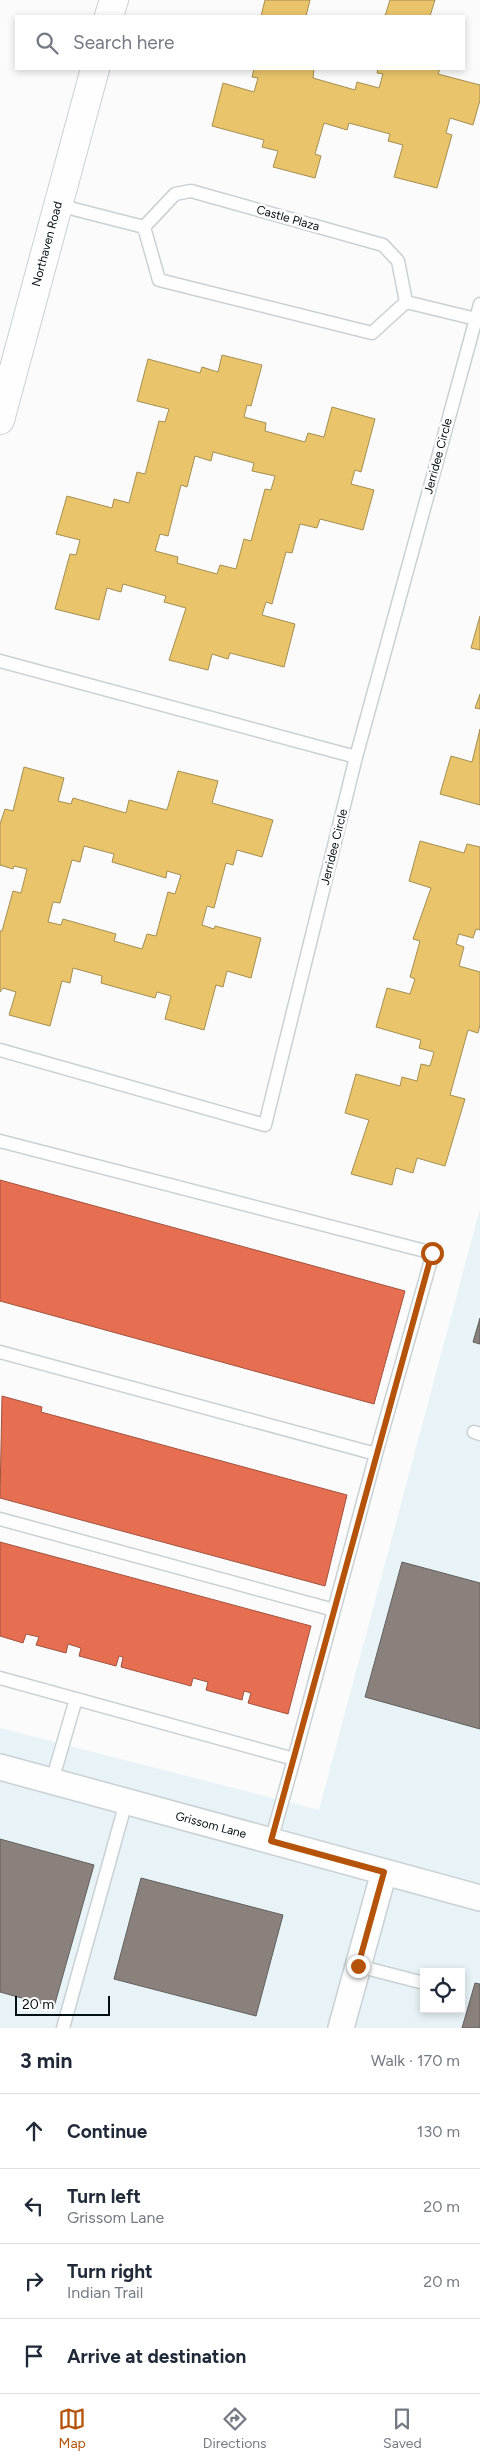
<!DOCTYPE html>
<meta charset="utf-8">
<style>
:root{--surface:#fff;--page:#f6f6f7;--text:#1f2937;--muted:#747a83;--line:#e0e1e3;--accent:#b45309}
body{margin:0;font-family:Figtree,sans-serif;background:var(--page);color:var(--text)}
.controls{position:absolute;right:15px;bottom:15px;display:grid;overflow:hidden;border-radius:0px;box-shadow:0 2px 8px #0003}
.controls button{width:45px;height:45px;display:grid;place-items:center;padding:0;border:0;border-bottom:1px solid var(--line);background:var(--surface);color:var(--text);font:25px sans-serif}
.scale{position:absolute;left:15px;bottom:12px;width:95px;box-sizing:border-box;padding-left:5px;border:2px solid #020f14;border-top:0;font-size:14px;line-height:18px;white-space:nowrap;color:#020f14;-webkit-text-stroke:4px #fff;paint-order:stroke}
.stop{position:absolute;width:15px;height:15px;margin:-11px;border:4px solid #b45309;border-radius:50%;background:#fff}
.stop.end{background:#b45309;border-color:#fff;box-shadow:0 1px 5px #0008}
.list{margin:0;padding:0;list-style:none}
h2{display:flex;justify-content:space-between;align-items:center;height:65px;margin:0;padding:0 20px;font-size:21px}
h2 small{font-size:16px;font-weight:400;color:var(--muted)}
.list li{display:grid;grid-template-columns:32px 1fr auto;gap:15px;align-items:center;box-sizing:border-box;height:75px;padding:0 20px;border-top:1px solid var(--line)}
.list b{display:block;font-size:19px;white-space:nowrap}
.list p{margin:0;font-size:16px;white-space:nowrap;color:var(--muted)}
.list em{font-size:16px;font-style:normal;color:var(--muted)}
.icon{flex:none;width:28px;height:28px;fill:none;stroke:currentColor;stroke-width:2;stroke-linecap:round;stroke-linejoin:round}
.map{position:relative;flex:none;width:480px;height:2028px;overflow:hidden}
.search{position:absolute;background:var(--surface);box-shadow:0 2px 8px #0003;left:15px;right:15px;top:15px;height:55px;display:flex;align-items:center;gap:12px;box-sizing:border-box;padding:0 18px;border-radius:0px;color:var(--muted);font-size:19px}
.sheet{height:365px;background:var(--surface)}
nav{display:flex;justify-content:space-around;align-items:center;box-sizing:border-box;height:70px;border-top:1px solid var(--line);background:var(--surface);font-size:14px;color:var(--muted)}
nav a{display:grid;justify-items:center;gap:2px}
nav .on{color:var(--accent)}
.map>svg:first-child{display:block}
</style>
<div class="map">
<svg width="480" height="2028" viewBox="0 0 480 2028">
<rect width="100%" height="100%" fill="#fafbfa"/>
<path fill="#e8f3f7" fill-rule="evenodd" d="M480 1209V2028H0V1728L319 1810ZM424 1972H461V2009H424Z"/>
<path fill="#e9c46a" stroke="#a48e50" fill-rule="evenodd" d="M265 0H310L306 16H261Z
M390 0H435L430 16H385Z
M254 69H314L313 78 355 90 357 82 379 88 383 74 377 73 378 69H440L438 74 480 85V100L473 125 450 118 446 133 452 135 437 188 394 177 403 145 388 141 390 134 349 123 347 130 324 123 315 154 321 156 315 178 273 167 278 151 262 147 264 140 212 126 223 83 254 92 258 78 252 77Z
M222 355 262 365 251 406 247 405 244 417 266 423 265 431 305 442 308 433 324 437 332 407 375 419 361 472 355 470 351 484 374 490 363 530 320 519 317 528 300 524 292 553 286 552 272 604 266 602 262 615 295 624 284 667 230 653 228 659 212 654 208 670 169 660 186 608 164 602 166 596 123 584 121 592 107 588 99 620 55 609 70 554 76 555 80 540 56 534 67 496 112 508 114 499 129 503 137 472 145 474 159 421 165 422 169 409 137 401 148 359 200 373 202 367 218 372ZM213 452 254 463 252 471 275 476 271 490 265 489 251 541 244 539 236 569 220 565 217 574 177 563 178 557 155 551 160 534 168 536 181 485 187 487 195 456 211 461Z
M480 616V650L471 648Z
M480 694V709L475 708Z
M480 729V805L440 794 451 756 472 762Z
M24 767 64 778 58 801 71 804 73 798 126 813 129 800 167 810 178 771 218 781 212 803 273 820 262 857 237 850 233 865 226 863 214 908 207 906 202 925 214 929 215 926 261 938 251 978 227 971 223 987 216 985 204 1030 165 1019 171 996 157 992 155 998 101 983 102 976 73 968 70 983 62 981 50 1026 9 1015 16 992 3 988 0 992V931H2L13 891 21 893 27 869 14 866 13 869 0 865V824L5 809 13 811ZM84 846 114 854 112 862 166 878 167 871 181 875 175 894 168 892 156 936 147 934 142 949 114 941 116 934 63 919 61 925 48 922 53 902 60 903 72 860 80 862Z
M420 841 464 853 467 844 480 847V930L476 929 473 938 459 934 456 944 464 947 459 966 480 972V1025L478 1033 468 1030 450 1095 465 1099 445 1166 417 1158 413 1173 396 1168 392 1185 351 1174 369 1120 345 1113 356 1074 400 1086 402 1077 417 1081 421 1064 430 1066 434 1052 419 1048 421 1040 376 1027 387 988 410 994 415 979 410 977 420 941 413 939 431 888 409 881Z"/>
<path fill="#e76f51" stroke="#a2523f" d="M0 1180 405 1291 374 1404 0 1301Z
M2 1396 42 1407 41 1412 347 1495 325 1586 0 1498Z
M0 1542 311 1626 288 1714 248 1703 251 1693 244 1691 242 1700 206 1690 208 1682 193 1678 191 1686 121 1667 123 1657 119 1656 116 1666 79 1656 81 1648 68 1644 66 1653 36 1645 39 1637 26 1634 23 1643 0 1636Z"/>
<path fill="#8a817c" stroke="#615f5d" d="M480 1318V1344L473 1342Z
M402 1562 480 1583V1729L365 1697Z
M0 1839 94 1865 54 2007 0 1992Z
M141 1878 283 1915 256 2016 114 1979Z
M475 1983 480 1984V2028H462Z"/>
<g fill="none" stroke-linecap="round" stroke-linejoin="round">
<defs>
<path id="service" d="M58 205 144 227 159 280 372 333 406 302 476 319
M144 227 175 194 191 191 383 245 398 261 406 302
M0 661 356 757
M0 1050 265 1125 356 757 480 304
M0 1141 433 1253 376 1454 0 1352
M474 1432 480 1434
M0 1519 334 1610 376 1454
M0 1678 294 1759 334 1610
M52 1781 76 1699
M271 1841 294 1759
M358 1966 424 1983
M63 2028 126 1802"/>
<path id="minor" d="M0 1767 480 1898
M341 2028 384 1872"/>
<path id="tertiary" d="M109 16 114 0
M0 420 95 69"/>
</defs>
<use href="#service" stroke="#c9d1d4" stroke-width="15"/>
<use href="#minor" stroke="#c9d1d4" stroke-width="28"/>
<use href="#tertiary" stroke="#c9d1d4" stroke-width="30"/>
<use href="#service" stroke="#fefefe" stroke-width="12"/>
<use href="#minor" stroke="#fefefe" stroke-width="25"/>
<use href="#tertiary" stroke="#fefefe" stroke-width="28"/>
</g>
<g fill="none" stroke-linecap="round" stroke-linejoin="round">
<path stroke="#b45309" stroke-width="6" d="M358 1966 384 1872 271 1841 432 1253"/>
</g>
<g text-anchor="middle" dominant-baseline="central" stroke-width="5" stroke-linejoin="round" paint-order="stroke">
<g font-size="12" fill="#020f14" stroke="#fff">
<text transform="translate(288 218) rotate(16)">Castle Plaza</text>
<text transform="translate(47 244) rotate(-75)">Northaven Road</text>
<text transform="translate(438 456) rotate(-75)">Jerridee Circle</text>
<text transform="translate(334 847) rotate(-76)">Jerridee Circle</text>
<text transform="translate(211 1825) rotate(15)">Grissom Lane</text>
</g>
</g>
</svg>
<div class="controls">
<button><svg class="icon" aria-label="locate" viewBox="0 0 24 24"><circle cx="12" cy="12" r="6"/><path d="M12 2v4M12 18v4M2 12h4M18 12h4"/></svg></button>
</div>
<div class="scale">20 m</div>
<div class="stop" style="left:432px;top:1253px"></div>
<div class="stop end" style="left:358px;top:1966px"></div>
<div class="search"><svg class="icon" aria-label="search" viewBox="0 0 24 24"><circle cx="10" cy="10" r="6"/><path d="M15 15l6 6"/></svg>Search here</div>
</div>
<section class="sheet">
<h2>3 min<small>Walk · 170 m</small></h2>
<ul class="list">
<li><svg class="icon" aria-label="ahead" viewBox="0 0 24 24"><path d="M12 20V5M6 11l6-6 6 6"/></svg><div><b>Continue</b></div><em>130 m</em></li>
<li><svg class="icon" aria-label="left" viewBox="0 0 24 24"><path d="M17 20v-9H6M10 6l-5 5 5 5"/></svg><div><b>Turn left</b><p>Grissom Lane</p></div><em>20 m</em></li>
<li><svg class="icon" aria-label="right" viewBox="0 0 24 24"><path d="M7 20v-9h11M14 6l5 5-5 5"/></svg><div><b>Turn right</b><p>Indian Trail</p></div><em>20 m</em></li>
<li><svg class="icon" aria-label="arrive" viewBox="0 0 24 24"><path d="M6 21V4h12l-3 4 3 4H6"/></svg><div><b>Arrive at destination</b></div></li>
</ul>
</section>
<nav>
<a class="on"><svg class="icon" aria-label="map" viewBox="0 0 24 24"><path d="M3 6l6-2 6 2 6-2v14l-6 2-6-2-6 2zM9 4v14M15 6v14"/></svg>Map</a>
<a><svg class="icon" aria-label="directions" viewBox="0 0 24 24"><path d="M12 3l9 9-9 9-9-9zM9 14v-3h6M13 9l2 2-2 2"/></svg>Directions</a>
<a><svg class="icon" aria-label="saved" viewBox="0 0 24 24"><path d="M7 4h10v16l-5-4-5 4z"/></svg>Saved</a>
</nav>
